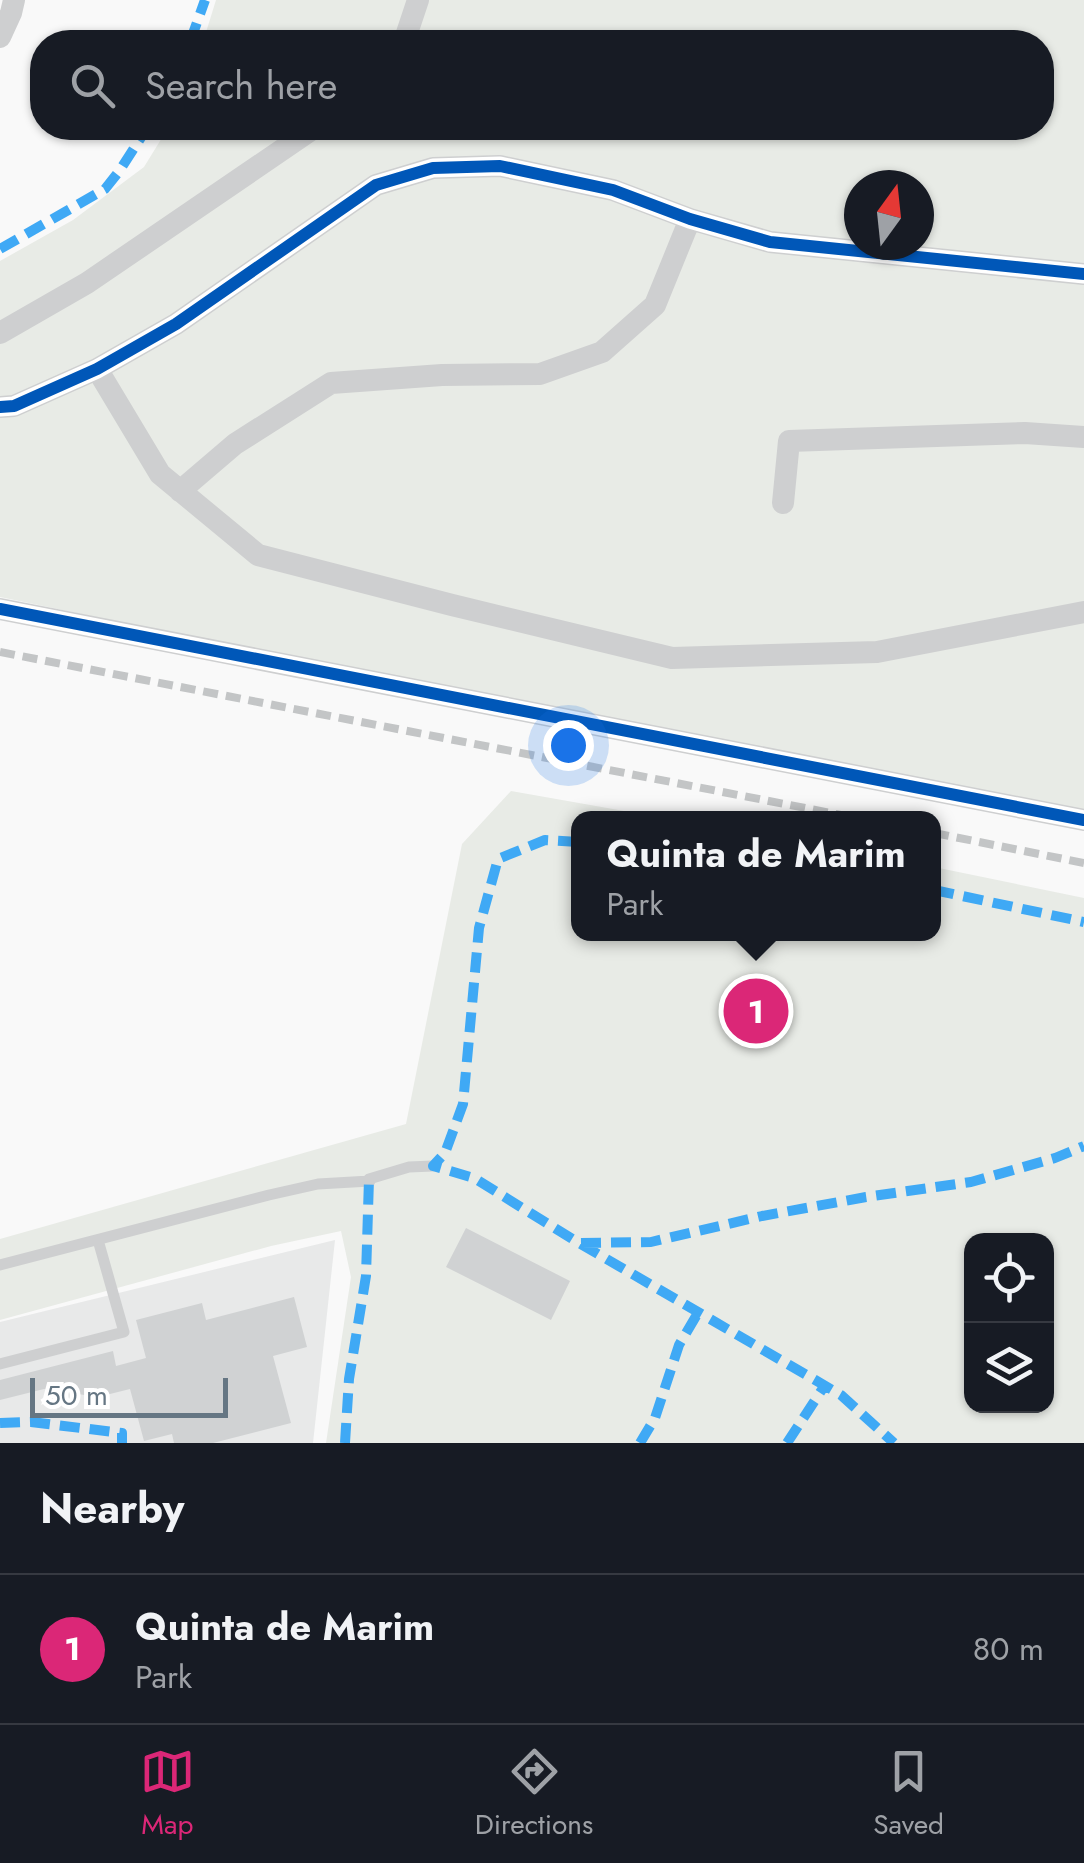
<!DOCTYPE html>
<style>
:root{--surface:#171b24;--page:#242831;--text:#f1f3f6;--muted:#9ea1a6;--line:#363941;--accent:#db2777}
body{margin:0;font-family:Jost,sans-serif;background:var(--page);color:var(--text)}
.controls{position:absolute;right:30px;bottom:30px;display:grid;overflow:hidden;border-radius:20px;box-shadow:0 2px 8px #0004}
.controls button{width:90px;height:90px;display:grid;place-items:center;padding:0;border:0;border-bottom:2px solid var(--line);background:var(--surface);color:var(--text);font:50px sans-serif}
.compass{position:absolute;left:844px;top:170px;width:90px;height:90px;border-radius:50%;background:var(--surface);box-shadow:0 2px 8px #0004;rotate:15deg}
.scale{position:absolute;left:30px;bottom:25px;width:198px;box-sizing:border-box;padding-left:10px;border:5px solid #657683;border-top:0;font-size:28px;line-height:35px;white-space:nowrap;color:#657683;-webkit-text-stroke:8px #fff;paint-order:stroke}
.you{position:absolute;left:568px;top:745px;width:35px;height:35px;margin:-25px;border:8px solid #fff;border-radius:50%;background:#1a73e8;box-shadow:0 0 0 15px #1a73e833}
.badge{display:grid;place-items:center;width:65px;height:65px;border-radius:50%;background:var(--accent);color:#fff;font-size:32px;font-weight:700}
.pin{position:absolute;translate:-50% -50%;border:5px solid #fff;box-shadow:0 2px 10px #0006}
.popup{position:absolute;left:571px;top:811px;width:370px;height:130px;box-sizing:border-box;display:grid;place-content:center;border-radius:20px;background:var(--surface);filter:drop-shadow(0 2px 8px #0005);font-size:32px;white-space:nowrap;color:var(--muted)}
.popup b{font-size:38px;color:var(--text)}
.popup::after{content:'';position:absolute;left:50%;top:100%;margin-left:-20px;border:20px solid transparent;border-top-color:var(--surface)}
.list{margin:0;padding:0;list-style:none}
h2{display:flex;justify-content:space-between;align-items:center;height:130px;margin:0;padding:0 40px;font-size:42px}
h2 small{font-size:32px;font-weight:400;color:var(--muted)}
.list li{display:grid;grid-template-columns:65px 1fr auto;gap:30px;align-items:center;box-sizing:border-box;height:150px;padding:0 40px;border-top:2px solid var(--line)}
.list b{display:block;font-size:38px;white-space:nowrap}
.list p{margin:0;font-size:32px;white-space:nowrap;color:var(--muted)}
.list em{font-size:32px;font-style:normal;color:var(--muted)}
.icon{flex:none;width:55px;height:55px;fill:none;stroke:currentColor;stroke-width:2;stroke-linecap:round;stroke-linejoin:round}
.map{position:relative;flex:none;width:1084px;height:1443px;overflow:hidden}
.search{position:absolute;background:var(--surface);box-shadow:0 2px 8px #0004;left:30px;right:30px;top:30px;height:110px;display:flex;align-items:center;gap:25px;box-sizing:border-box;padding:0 35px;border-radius:40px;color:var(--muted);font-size:38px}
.sheet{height:280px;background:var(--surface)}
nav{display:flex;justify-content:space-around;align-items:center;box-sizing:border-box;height:140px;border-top:2px solid var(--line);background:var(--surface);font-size:28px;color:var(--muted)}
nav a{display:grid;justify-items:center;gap:5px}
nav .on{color:var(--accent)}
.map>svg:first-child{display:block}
</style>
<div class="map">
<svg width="1084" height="1443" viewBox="0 0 1084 1443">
<rect width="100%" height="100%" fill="#f9f9f9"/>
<path fill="#e8e9e9" d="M335 1240 313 1443H0V1322Z"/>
<path fill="#e8ebe6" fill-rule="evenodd" d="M216 0H1084V823L0 597V261L73 220 144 167 168 128H1042V42H203ZM859 185H919V245H859Z
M511 791 664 818H578V934H934V867L1084 898V1443H326L351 1277 341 1231 271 1246 0 1320V1239L406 1124 462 844ZM972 1240H1046V1406H972Z"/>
<path fill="#d0d2d3" d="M466 1228 570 1281 551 1320 446 1267Z
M294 1297 307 1347 273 1356 291 1423 213 1443H174L172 1434 144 1441 130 1389 98 1397 44 1389 0 1400V1380L113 1351 116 1366 146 1358 136 1320 202 1303 206 1320Z"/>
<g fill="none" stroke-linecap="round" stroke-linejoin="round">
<path stroke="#cecfd0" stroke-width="11" d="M0 1265 269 1195 318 1184 370 1181 369 1179 409 1167 433 1166
M0 1364 124 1332 98 1240"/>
<path stroke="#cecfd0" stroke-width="22" d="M0 37 11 13 14 0
M404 42 418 0
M0 333 87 283 314 128
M97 369 160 474 258 555 452 605 672 658 877 652 1084 612
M0 407 14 406 97 369 176 324 376 185 433 168 500 166 613 190 690 219 770 242 1084 274
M180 491 235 444 331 383 442 375 540 374 602 352 655 305 690 219
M783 503 789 441 1025 433 1084 437
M0 609 1084 820"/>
<path stroke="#c3c5c6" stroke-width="8" stroke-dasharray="15 8" stroke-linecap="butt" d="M0 652 857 818
M934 833 1084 863"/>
<path stroke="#3fa9f5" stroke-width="10" stroke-dasharray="20 10" stroke-linecap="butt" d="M190 42 205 0
M0 249 105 189 120 170 147 128
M578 842 545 840 498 859 479 928 463 1104 445 1153 433 1166 474 1178 579 1243 841 1395 894 1443
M934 890 1084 922
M581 1243 651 1242 762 1216 866 1197 971 1182 1055 1158 1084 1146
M0 1423 31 1422 122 1433V1443
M345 1443 349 1379 366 1276 369 1179
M640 1443 655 1418 679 1345 699 1311
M787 1443 825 1385"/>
<defs>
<path id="cycleway" d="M0 407 14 406 97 369 176 324 376 185 433 168 500 166 613 190 690 219 770 242 1084 274
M0 609 1084 820"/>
</defs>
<use href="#cycleway" stroke="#fff" stroke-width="19"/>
<use href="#cycleway" stroke="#0057b8" stroke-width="12"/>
</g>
</svg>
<div class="controls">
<button><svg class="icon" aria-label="locate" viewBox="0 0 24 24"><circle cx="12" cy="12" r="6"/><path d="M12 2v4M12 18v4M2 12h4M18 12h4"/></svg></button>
<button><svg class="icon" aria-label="layers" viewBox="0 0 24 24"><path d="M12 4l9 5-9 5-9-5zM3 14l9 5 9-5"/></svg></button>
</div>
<svg class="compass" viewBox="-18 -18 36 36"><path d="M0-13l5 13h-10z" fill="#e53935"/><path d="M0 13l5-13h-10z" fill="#9ea1a6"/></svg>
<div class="scale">50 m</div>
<div class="you"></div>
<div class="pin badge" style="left:756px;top:1011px">1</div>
<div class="popup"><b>Quinta de Marim</b>Park</div>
<div class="search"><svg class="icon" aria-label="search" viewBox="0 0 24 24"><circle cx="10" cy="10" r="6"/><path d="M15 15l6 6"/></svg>Search here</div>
</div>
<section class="sheet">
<h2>Nearby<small></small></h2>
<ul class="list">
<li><span class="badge">1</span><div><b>Quinta de Marim</b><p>Park</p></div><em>80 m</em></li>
</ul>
</section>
<nav>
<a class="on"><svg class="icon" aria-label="map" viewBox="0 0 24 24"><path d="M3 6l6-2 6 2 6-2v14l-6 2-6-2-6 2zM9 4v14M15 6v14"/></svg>Map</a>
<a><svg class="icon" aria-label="directions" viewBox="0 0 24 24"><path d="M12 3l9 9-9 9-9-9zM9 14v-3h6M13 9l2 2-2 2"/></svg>Directions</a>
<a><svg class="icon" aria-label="saved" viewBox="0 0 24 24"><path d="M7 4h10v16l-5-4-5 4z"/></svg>Saved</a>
</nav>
